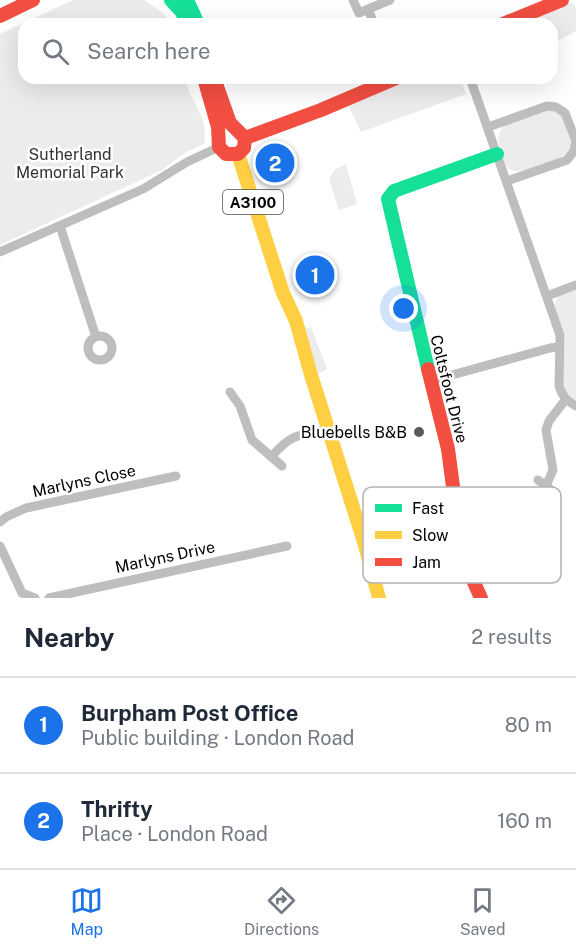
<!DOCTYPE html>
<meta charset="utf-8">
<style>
:root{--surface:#fff;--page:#f6f6f7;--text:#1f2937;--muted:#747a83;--line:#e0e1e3;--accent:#1a73e8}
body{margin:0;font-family:"Public Sans",sans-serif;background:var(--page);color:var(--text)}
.you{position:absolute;left:404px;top:309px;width:21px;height:21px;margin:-15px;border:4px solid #fff;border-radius:50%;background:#1a73e8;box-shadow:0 0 0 9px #1a73e833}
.badge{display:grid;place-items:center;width:39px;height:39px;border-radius:50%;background:var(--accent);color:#fff;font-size:20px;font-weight:700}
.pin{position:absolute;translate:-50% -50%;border:3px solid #fff;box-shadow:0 2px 6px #0006}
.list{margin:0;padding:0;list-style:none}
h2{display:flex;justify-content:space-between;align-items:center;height:78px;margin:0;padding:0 24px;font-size:26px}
h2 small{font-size:20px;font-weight:400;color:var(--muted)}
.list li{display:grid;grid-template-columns:39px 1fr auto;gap:18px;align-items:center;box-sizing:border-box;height:96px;padding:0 24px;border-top:2px solid var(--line)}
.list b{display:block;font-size:22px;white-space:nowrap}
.list p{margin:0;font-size:20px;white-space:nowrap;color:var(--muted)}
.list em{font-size:20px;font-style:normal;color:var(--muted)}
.icon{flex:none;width:33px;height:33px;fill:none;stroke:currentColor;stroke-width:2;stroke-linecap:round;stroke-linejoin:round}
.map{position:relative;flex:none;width:576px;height:598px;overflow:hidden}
.search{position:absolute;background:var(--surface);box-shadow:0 6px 24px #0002;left:18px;right:18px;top:18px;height:66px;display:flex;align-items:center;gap:15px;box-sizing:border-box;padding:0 21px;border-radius:18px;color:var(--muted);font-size:22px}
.sheet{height:270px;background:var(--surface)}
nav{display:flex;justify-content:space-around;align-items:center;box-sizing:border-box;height:84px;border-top:2px solid var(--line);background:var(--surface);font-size:16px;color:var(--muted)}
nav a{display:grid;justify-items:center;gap:3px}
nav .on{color:var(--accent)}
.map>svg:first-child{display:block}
</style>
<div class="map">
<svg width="576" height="598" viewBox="0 0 576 598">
<rect width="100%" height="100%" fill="#fff"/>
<path fill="#ececec" d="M73 0H144L163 13 172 24H24V78H185C190 102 210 118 204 144L186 152 162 170 0 245V34Z
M572 2 576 8V31L552 44V24H511Z
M397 78H460L466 94 361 132 347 103Z
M547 109 560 112 572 143 571 150C561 159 521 177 509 169 503 164 502 154 500 147 497 138 498 133 504 125Z
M346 164 357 204 339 210 329 179 335 169Z
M573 289 576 290V401L566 395 563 384 565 334 554 306 558 295Z
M311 327 327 369 318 374 304 329Z"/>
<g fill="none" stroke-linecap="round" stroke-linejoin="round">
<path stroke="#bebebe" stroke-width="9" d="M353 0 359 13 368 9 374 24
M368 9 390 0
M470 78 560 335 559 386C562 396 567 401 576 406
M488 127 547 106 556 107 565 113 576 141 574 151 567 160 507 181
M60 226 96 337
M0 252 143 189 187 162 219 147
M547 296 576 285
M88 348a12 12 0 1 1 24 0a12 12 0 1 1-24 0Z
M430 381 550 348 559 347
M230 392 240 406 252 440 282 466
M271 457C292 433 299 435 330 429
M538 480 554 492
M546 486 553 470 546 430 549 421 566 399
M0 522 6 517 26 508 176 476
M0 546 22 593 35 598
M49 598 287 546"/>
<path stroke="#16e098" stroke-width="14" d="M171 0 182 12 187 24
M187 0 198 24
M428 369 388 199 394 191 497 154"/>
<path stroke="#ffcf43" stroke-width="14" d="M238 154 283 293 296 321 311 375 364 542 379 598"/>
<path stroke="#f24e42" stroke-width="14" d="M0 16 33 0
M503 24 562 0
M204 78 218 127 219 147 226 154H238L244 148 245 138 230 123 214 78
M245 138 321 110 396 78
M428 369 448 449 460 539 468 569 481 598"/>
</g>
<circle fill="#595959" stroke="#fff" stroke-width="2" cx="419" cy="432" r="6"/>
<g text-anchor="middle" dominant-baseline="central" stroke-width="5" stroke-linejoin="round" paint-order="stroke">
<rect fill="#fff" stroke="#4c4c4c" stroke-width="1.5" x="223" y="190" width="60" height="24" rx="4.5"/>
<g font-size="15" font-weight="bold" fill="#000">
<text x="253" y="202">A3100</text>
</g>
<g font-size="16" fill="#333" stroke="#fff">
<text x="70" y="154">Sutherland<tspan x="70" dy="18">Memorial Park</tspan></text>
</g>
<g font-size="16" fill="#000" stroke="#fff">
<text transform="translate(449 389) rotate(76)">Coltsfoot Drive</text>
<text transform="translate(84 481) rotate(-12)">Marlyns Close</text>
<text transform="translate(165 557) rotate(-12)">Marlyns Drive</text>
</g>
<g font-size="16" fill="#000" stroke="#fff" text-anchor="end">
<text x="407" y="432">Bluebells B&amp;B</text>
</g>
</g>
<rect x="363" y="487" width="198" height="96" rx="9" fill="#fff" stroke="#b2b2b2" stroke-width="1.5"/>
<rect x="375" y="504" width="27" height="8" fill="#16e098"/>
<rect x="375" y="531" width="27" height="8" fill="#ffcf43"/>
<rect x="375" y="558" width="27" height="8" fill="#f24e42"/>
<g font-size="16" fill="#000">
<text x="412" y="514">Fast</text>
<text x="412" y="541">Slow</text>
<text x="412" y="568">Jam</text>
</g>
</svg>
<div class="you"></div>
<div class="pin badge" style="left:315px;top:275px">1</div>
<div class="pin badge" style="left:275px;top:163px">2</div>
<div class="search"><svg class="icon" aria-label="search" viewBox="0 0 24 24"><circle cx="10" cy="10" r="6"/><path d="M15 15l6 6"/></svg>Search here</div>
</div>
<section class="sheet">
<h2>Nearby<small>2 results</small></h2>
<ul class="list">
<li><span class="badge">1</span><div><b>Burpham Post Office</b><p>Public building · London Road</p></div><em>80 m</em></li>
<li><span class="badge">2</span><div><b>Thrifty</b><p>Place · London Road</p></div><em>160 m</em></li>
</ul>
</section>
<nav>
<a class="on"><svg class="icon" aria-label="map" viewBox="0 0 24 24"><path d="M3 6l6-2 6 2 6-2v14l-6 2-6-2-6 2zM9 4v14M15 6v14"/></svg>Map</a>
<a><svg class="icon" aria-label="directions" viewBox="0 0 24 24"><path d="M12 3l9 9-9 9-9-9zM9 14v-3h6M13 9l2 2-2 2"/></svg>Directions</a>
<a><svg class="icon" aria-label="saved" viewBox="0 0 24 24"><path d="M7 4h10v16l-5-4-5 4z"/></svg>Saved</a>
</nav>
